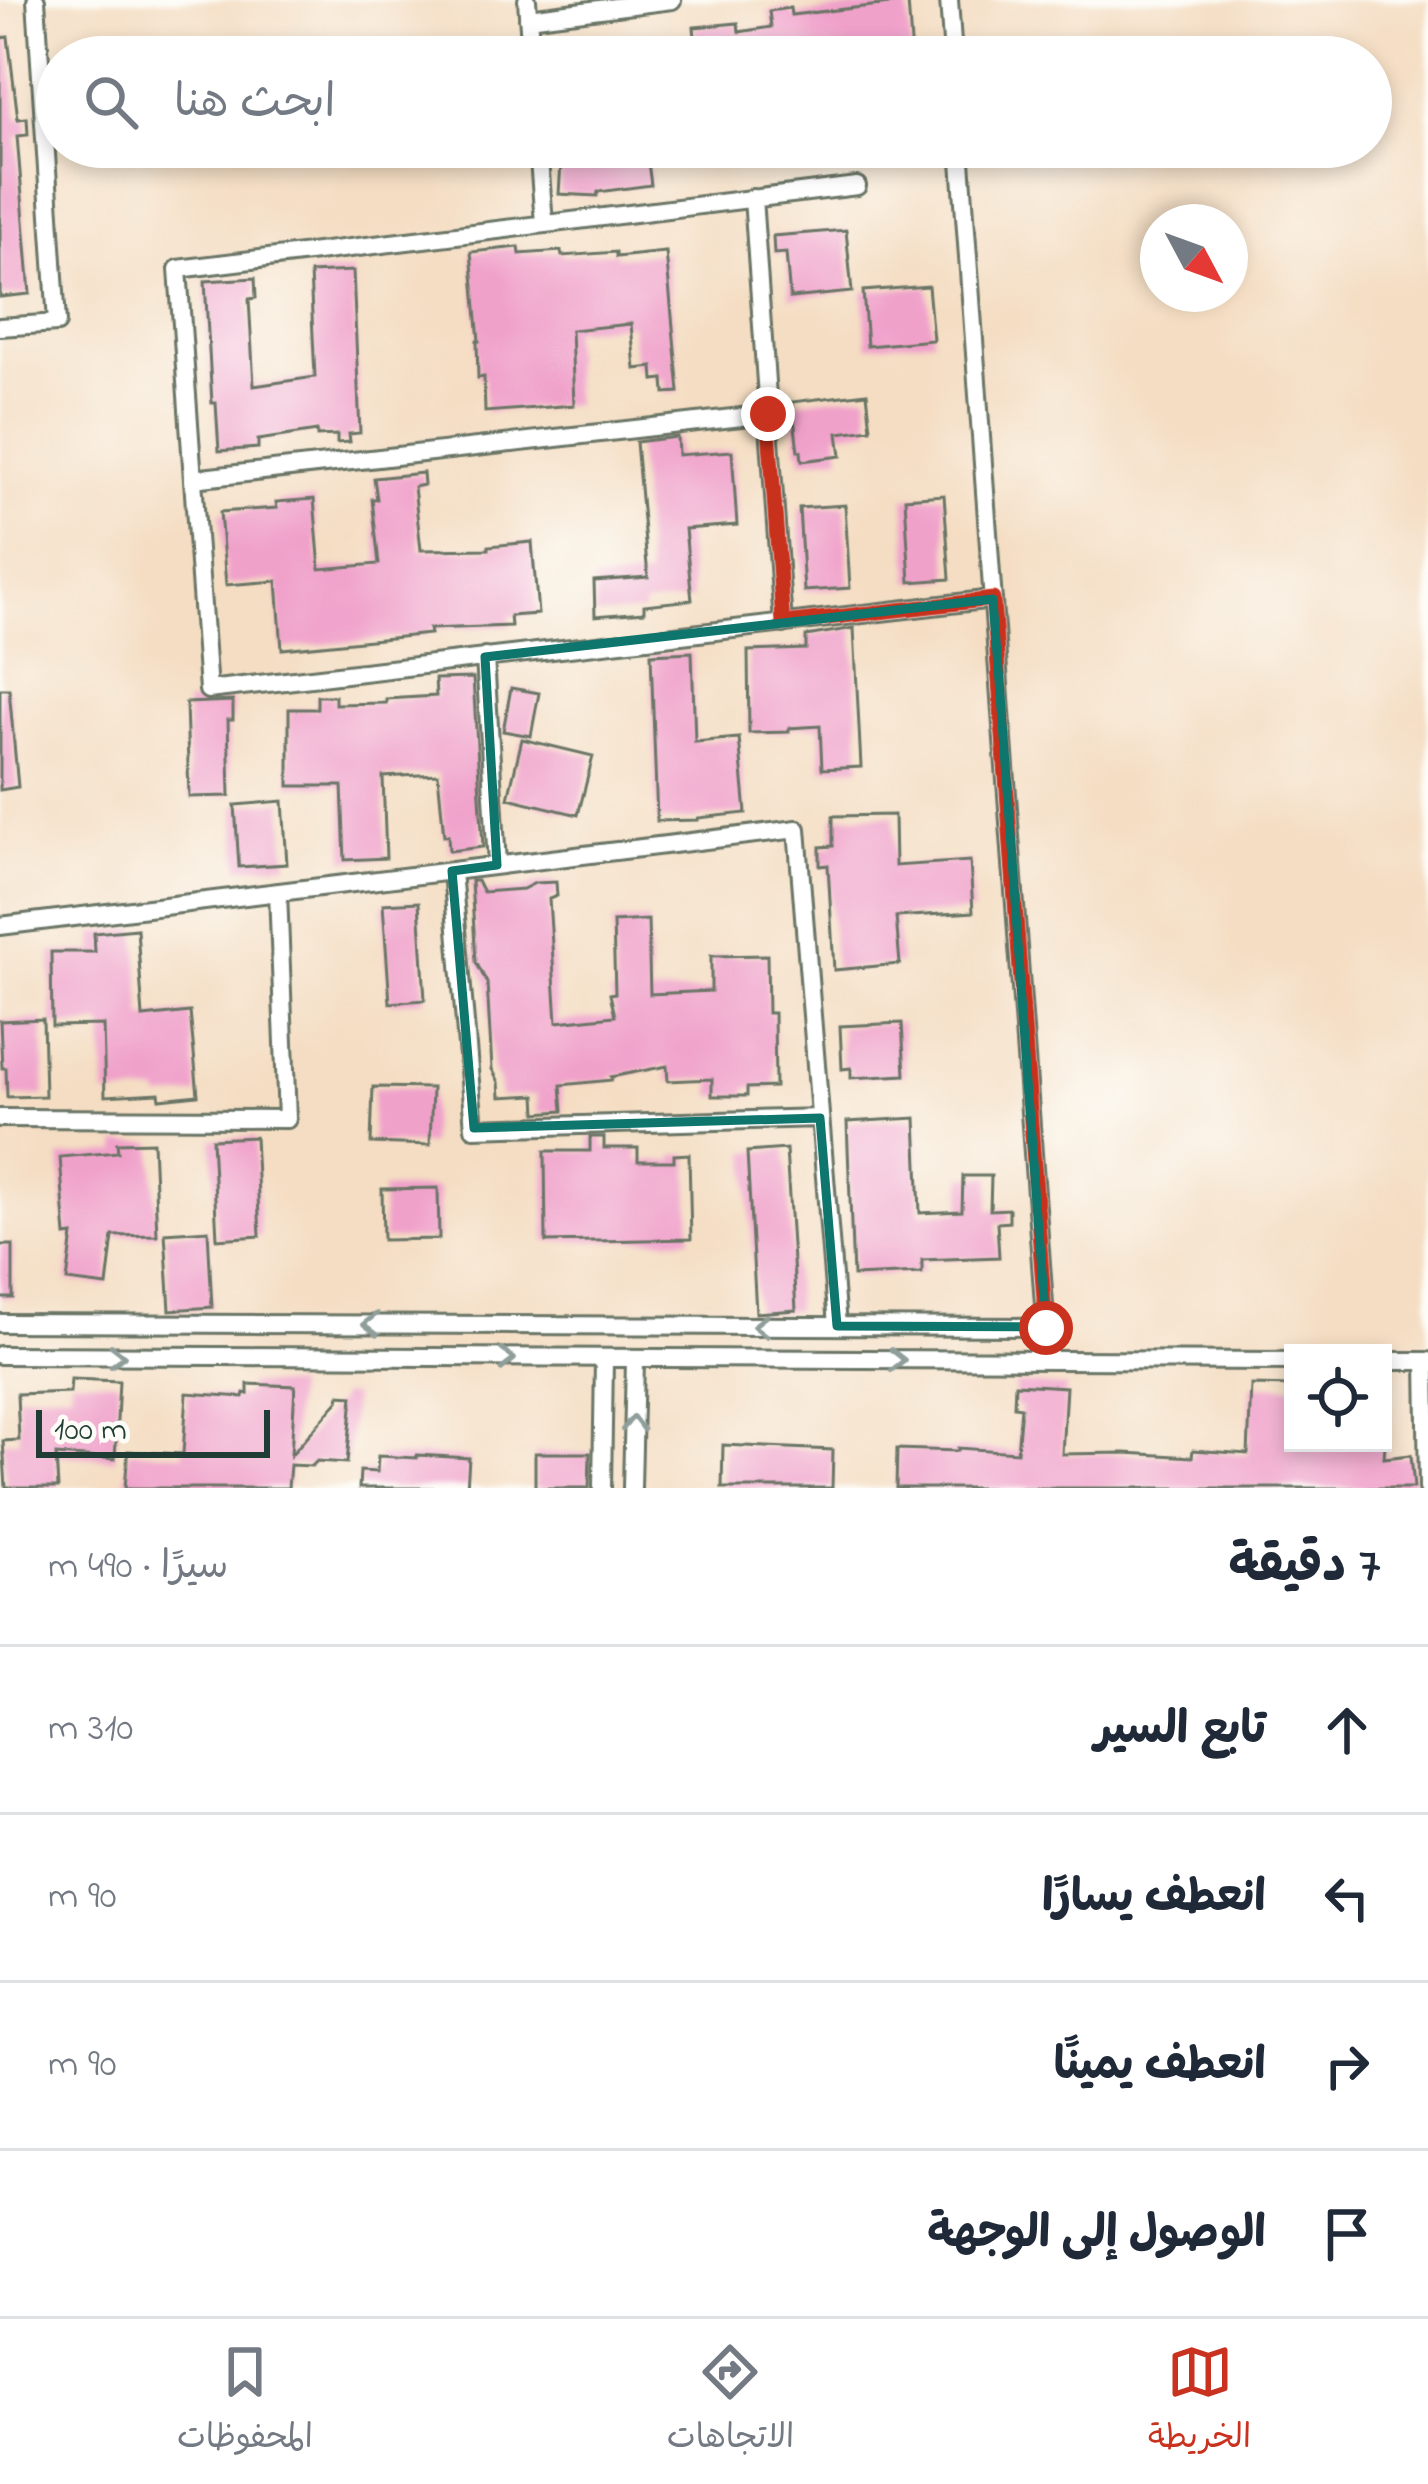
<!DOCTYPE html>
<html lang="ar">
<meta charset="utf-8">
<style>
:root{--surface:#fff;--page:#f6f6f7;--text:#1f2937;--muted:#747a83;--line:#e0e1e3;--accent:#c8321e}
body{margin:0;font-family:"Indie Flower","Playpen Sans Arabic",sans-serif;background:var(--page);color:var(--text);direction:rtl}
.controls{position:absolute;right:36px;bottom:36px;display:grid;overflow:hidden;border-radius:0px;box-shadow:0 6px 18px #0003}
.controls button{width:108px;height:108px;display:grid;place-items:center;padding:0;border:0;border-bottom:3px solid var(--line);background:var(--surface);color:var(--text);font:60px sans-serif}
.compass{position:absolute;left:1140px;top:204px;width:108px;height:108px;border-radius:50%;background:var(--surface);box-shadow:0 6px 18px #0003;rotate:131deg}
.scale{position:absolute;left:36px;bottom:30px;width:234px;box-sizing:border-box;padding-left:12px;border:6px solid #1f3d34;border-top:0;font-size:33px;line-height:42px;white-space:nowrap;color:#1f3d34;-webkit-text-stroke:9px #fdfcf7;paint-order:stroke}
.stop{position:absolute;width:36px;height:36px;margin:-27px;border:9px solid #c8321e;border-radius:50%;background:#fff}
.stop.end{background:#c8321e;border-color:#fff;box-shadow:0 3px 12px #0008}
.list{margin:0;padding:0;list-style:none}
h2{display:flex;justify-content:space-between;align-items:center;height:156px;margin:0;padding:0 48px;font-size:51px}
h2 small{font-size:39px;font-weight:400;color:var(--muted)}
.list li{display:grid;grid-template-columns:78px 1fr auto;gap:36px;align-items:center;box-sizing:border-box;height:168px;padding:0 48px;border-top:3px solid var(--line)}
.list b{display:block;font-size:45px;white-space:nowrap}
.list em{font-size:39px;font-style:normal;color:var(--muted)}
.icon{flex:none;width:66px;height:66px;fill:none;stroke:currentColor;stroke-width:2;stroke-linecap:round;stroke-linejoin:round}
.map{position:relative;flex:none;width:1428px;height:1488px;overflow:hidden;direction:ltr}
.search{position:absolute;background:var(--surface);box-shadow:0 6px 18px #0003;left:36px;right:36px;top:36px;height:132px;display:flex;align-items:center;gap:30px;box-sizing:border-box;padding:0 42px;border-radius:66px;color:var(--muted);font-size:45px}
.sheet{height:828px;background:var(--surface)}
nav{display:flex;justify-content:space-around;align-items:center;box-sizing:border-box;height:168px;border-top:3px solid var(--line);background:var(--surface);font-size:33px;color:var(--muted)}
nav a{display:grid;justify-items:center;gap:6px}
nav .on{color:var(--accent)}
.map>svg:first-child{display:block}
</style>
<div class="map">
<svg width="1428" height="1488" viewBox="0 0 1428 1488">
<rect width="100%" height="100%" fill="#fdfcf7"/>
<filter id="ink" filterUnits="userSpaceOnUse"><feTurbulence type="fractalNoise" baseFrequency=".00833" numOctaves="2"/><feDisplacementMap in="SourceGraphic" scale="24" xChannelSelector="R" yChannelSelector="G"/><feConvolveMatrix kernelMatrix="1 2 1 2 8 2 1 2 1" color-interpolation-filters="sRGB"/></filter>
<filter id="wash" filterUnits="userSpaceOnUse"><feTurbulence type="fractalNoise" baseFrequency=".004" numOctaves="4" result="noise"/><feDisplacementMap in="SourceGraphic" scale="48" xChannelSelector="R" yChannelSelector="G"/><feGaussianBlur stdDeviation="2.7" result="paint"/><feColorMatrix in="noise" values="0 0 0 0 0 0 0 0 0 0 0 0 0 0 0 0 0 1.4 0 .05"/><feComposite in="paint" operator="in"/></filter>
<g filter="url(#wash)">
<rect width="100%" height="100%" fill="#f4ddc2"/>
<g id="blocks">
<path fill="#f0a1ca" d="M908 2 912 57H697L694 27 738 23 739 32 771 27 769 11 790 8 791 15Z
M8 37 18 119 27 118 28 135 17 136 30 294 0 297V38Z
M562 147H646L651 185 598 192 597 196 559 194Z
M784 147H841V162L784 163Z
M846 230 852 292 790 298 786 253 774 254 773 236Z
M519 247 520 254 561 251 562 256 616 252V257L666 252 679 392 665 393 664 379 654 380 653 367 635 369 631 324 571 330 574 405 485 412 484 377 478 378 477 341H479L471 252Z
M353 271 360 433 349 434 350 442 337 443V435L317 436V431L258 440V448L219 451 216 403H212L205 281 255 278 256 298 249 299 254 386 315 377 310 273Z
M928 286 933 340 867 346 863 291Z
M867 393 871 429 838 433 841 456 802 461 801 451H798L792 402Z
M677 437 678 455 732 451 737 525 685 529 692 600 644 605V612L595 616 594 581 648 577 636 442Z
M423 473 424 485 414 487 421 550 489 549V546L532 542 538 614 510 616 511 626 429 629 430 634 282 649 277 581 226 585 220 512 277 508 276 502 314 499 320 569 379 564 372 499H377L374 478Z
M944 495 950 579 910 582 905 498Z
M845 505 850 588 804 591 799 508Z
M854 628 861 767 822 769 820 726 789 728V732L749 733 748 651 806 649V636Z
M692 652 695 742 739 738 746 813 698 818V820L657 821 651 654Z
M473 678 483 847 449 851 448 835 444 836 438 774 383 777 386 858 345 860 342 786H289V709H317V696H335V704L386 703V699L436 696 435 679Z
M511 688 539 693 531 736 503 731Z
M0 689H9L18 787 0 790Z
M233 701V720H228L230 796 189 797 186 703Z
M522 739 593 756 578 815 508 798Z
M283 801 287 864 239 867 235 805Z
M894 815 895 866 970 861 973 912 896 917 900 964 834 970 828 865 820 866V847L833 846V816Z
M471 881H477L483 892 523 889 535 883 556 882 557 896 549 899 557 1022 615 1016 610 994 615 993 613 922 648 920 650 994 711 991V956L767 955 768 1013H774L775 1087 747 1088V1096H712V1079L668 1081 667 1066 611 1077 612 1080 561 1085 563 1111 537 1113 536 1095 500 1097 499 1082 492 1069 487 983 476 962Z
M419 902 425 1000 390 1003 383 904Z
M137 929 143 1017 190 1012 198 1095 160 1099 159 1093 105 1096 103 1025 52 1026 51 952H95L94 933Z
M43 1019 45 1096 7 1097 6 1068H2L0 1021Z
M902 1023 905 1075 851 1078V1068L842 1069 840 1026Z
M373 1087 432 1088 430 1145 371 1143Z
M916 1118 920 1213 962 1211 963 1176H991L990 1210 1009 1209V1222L997 1223 999 1257 922 1260V1273L853 1276 847 1122Z
M255 1137 260 1236 217 1239 212 1139Z
M590 1137H604V1148H638V1161H674V1155L689 1154 691 1239 546 1242 545 1151H590Z
M153 1142 157 1235 113 1236 107 1286 67 1281 73 1235 66 1236 60 1157 118 1152 117 1143Z
M786 1149 796 1310 756 1313 747 1152Z
M438 1188 439 1239 383 1240 382 1189Z
M208 1230 212 1307 170 1310 165 1233Z
M0 1245H13V1298H0Z
M71 1379 119 1381 115 1459 56 1455 58 1488H6L3 1441 19 1440 17 1394 70 1392Z
M248 1384 295 1386 291 1455 339 1400 340 1395 353 1396 347 1463 317 1461 312 1466 290 1465 288 1488H125L128 1451 183 1454 187 1393 243 1397 244 1393 248 1394Z
M1015 1384 1066 1387 1062 1454 1125 1453 1192 1457 1193 1450 1248 1454 1251 1385 1293 1386V1443L1385 1444 1384 1458 1411 1455 1414 1488H896L897 1449 958 1451V1448L1017 1452 1021 1407 1014 1406Z
M723 1445 833 1450 832 1488H722Z
M535 1453H590L589 1488H535Z
M417 1455 469 1458 467 1488H359L360 1471 377 1472 378 1456 417 1458Z"/>
</g>
</g>
<g filter="url(#ink)">
<use href="#blocks" fill-opacity="0" stroke="#6a7566" stroke-width="3"/>
<g fill="none" stroke-linecap="round" stroke-linejoin="round">
<defs>
<path id="minor" d="M527 0 531 57
M949 0 953 57
M528 18 672 0
M538 147 544 223
M960 147 1048 1360
M857 186 178 269 208 690 993 599
M753 198 783 624
M0 327 57 323 36 0
M193 479 768 414
M485 657 497 865
M452 871 474 1128 820 1118
M0 926 797 829 837 1326
M0 1118 287 1119 278 892
M0 1323 1046 1327
M0 1355 1293 1361
M1383 1361H1428
M1426 1361 1428 1488
M602 1488 604 1360
M632 1488 635 1360"/>
</defs>
<use href="#minor" stroke="#6a7566" stroke-width="22"/>
<use href="#minor" stroke="#fff" stroke-width="16"/>
</g>
<defs><path id="oneway-chevron" d="M-2-3.5L2.5 0L-2 3.5" fill="none" stroke-width="1.6" stroke-linecap="round" stroke-linejoin="round" transform="scale(3)"/></defs>
<g stroke="#8f9e9a">
<use href="#oneway-chevron" transform="translate(371 1324) rotate(-180)"/>
<use href="#oneway-chevron" transform="translate(761 1326) rotate(-180)"/>
<use href="#oneway-chevron" transform="translate(117 1356)"/>
<use href="#oneway-chevron" transform="translate(507 1359)"/>
<use href="#oneway-chevron" transform="translate(897 1360)"/>
<use href="#oneway-chevron" transform="translate(633 1424) rotate(-89)"/>
</g>
</g>
<g fill="none" stroke-linecap="round" stroke-linejoin="round" filter="url(#ink)">
<path stroke="#c8321e" stroke-width="15" d="M768 414 783 623 993 599 1046 1328"/>
</g>
<path fill="none" stroke="#0f766e" stroke-width="9" stroke-linejoin="round" d="M993 599 1046 1327 837 1326 820 1118 474 1128 452 871 497 865 485 657Z"/>
</svg>
<div class="controls">
<button><svg class="icon" aria-label="locate" viewBox="0 0 24 24"><circle cx="12" cy="12" r="6"/><path d="M12 2v4M12 18v4M2 12h4M18 12h4"/></svg></button>
</div>
<svg class="compass" viewBox="-18 -18 36 36"><path d="M0-13l5 13h-10z" fill="#e53935"/><path d="M0 13l5-13h-10z" fill="#747a83"/></svg>
<div class="scale">100 m</div>
<div class="stop" style="left:1046px;top:1328px"></div>
<div class="stop end" style="left:768px;top:414px"></div>
<div class="search"><svg class="icon" aria-label="search" viewBox="0 0 24 24"><circle cx="10" cy="10" r="6"/><path d="M15 15l6 6"/></svg>ابحث هنا</div>
</div>
<section class="sheet">
<h2>7 دقيقة<small>سيرًا · 490 m</small></h2>
<ul class="list">
<li><svg class="icon" aria-label="ahead" viewBox="0 0 24 24"><path d="M12 20V5M6 11l6-6 6 6"/></svg><div><b>تابع السير</b></div><em>310 m</em></li>
<li><svg class="icon" aria-label="left" viewBox="0 0 24 24"><path d="M17 20v-9H6M10 6l-5 5 5 5"/></svg><div><b>انعطف يسارًا</b></div><em>90 m</em></li>
<li><svg class="icon" aria-label="right" viewBox="0 0 24 24"><path d="M7 20v-9h11M14 6l5 5-5 5"/></svg><div><b>انعطف يمينًا</b></div><em>90 m</em></li>
<li><svg class="icon" aria-label="arrive" viewBox="0 0 24 24"><path d="M6 21V4h12l-3 4 3 4H6"/></svg><div><b>الوصول إلى الوجهة</b></div></li>
</ul>
</section>
<nav>
<a class="on"><svg class="icon" aria-label="map" viewBox="0 0 24 24"><path d="M3 6l6-2 6 2 6-2v14l-6 2-6-2-6 2zM9 4v14M15 6v14"/></svg>الخريطة</a>
<a><svg class="icon" aria-label="directions" viewBox="0 0 24 24"><path d="M12 3l9 9-9 9-9-9zM9 14v-3h6M13 9l2 2-2 2"/></svg>الاتجاهات</a>
<a><svg class="icon" aria-label="saved" viewBox="0 0 24 24"><path d="M7 4h10v16l-5-4-5 4z"/></svg>المحفوظات</a>
</nav>
